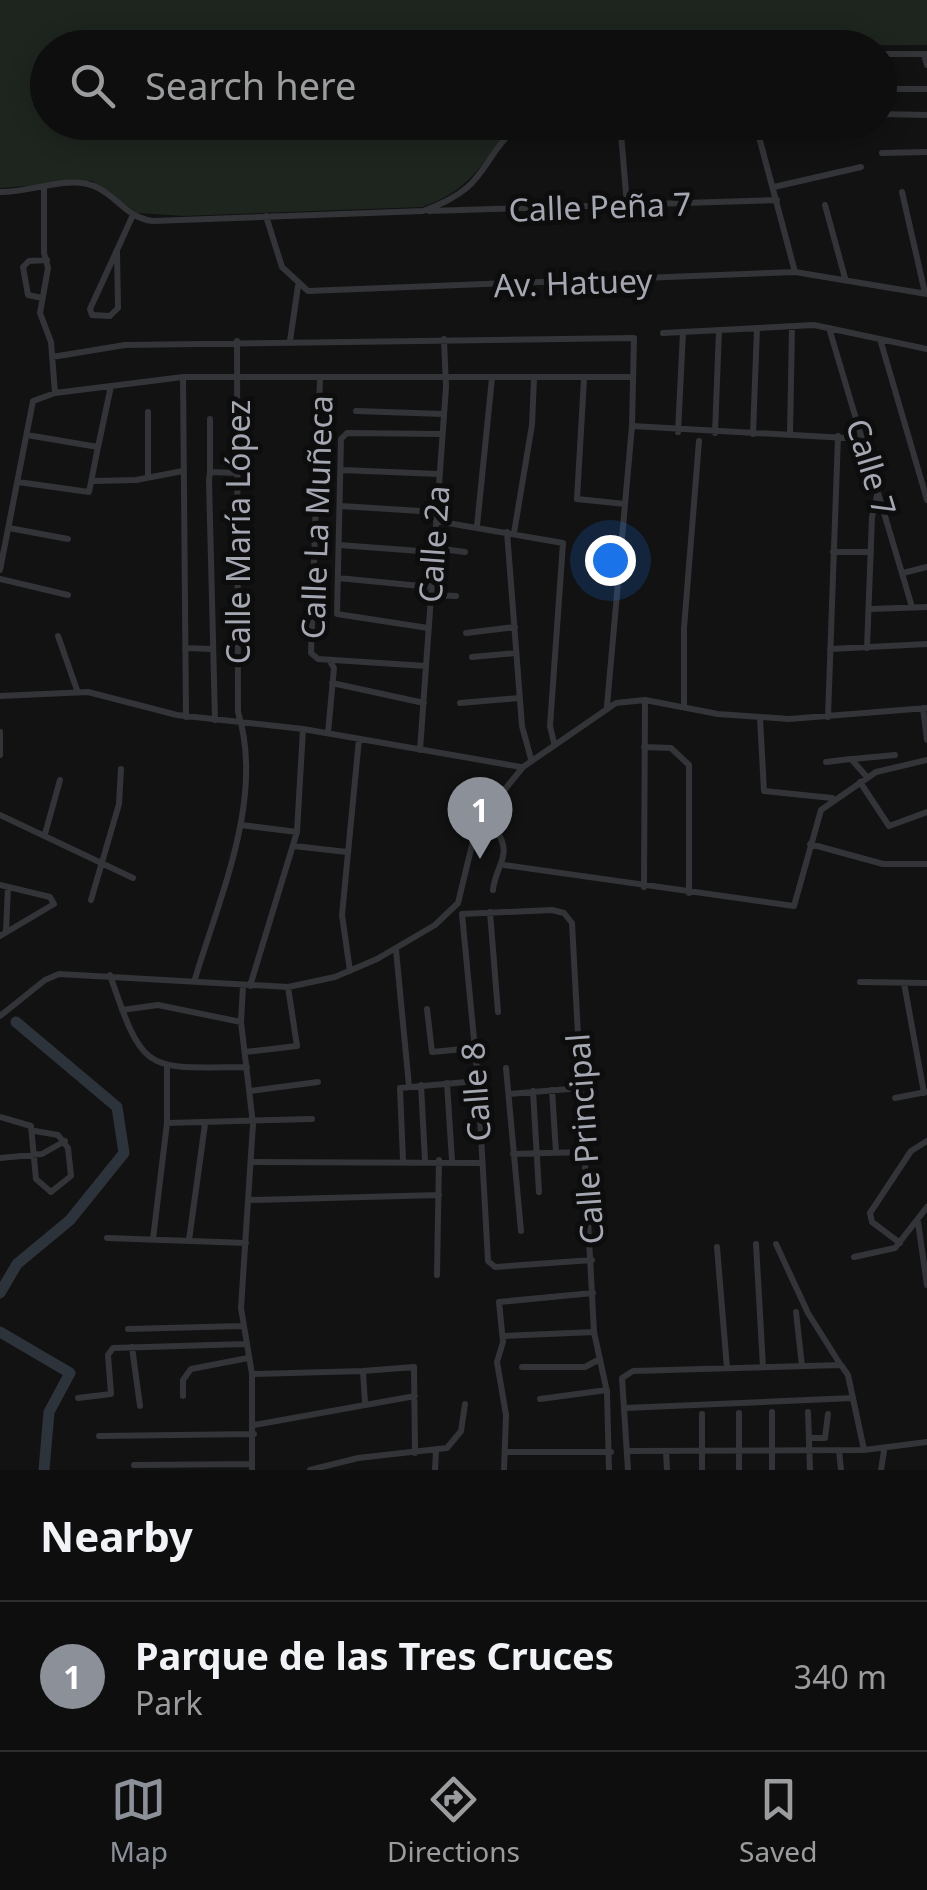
<!DOCTYPE html>
<meta charset="utf-8">
<style>
:root{--surface:#0e0e0e;--page:#171717;--text:#f1f3f6;--muted:#9b9c9e;--line:#2e2e2e;--accent:#8c9099}
body{margin:0;font-family:"Noto Sans",sans-serif;background:var(--page);color:var(--text)}
.you{position:absolute;left:610px;top:560px;width:35px;height:35px;margin:-25px;border:8px solid #fff;border-radius:50%;background:#1a73e8;box-shadow:0 0 0 15px #1a73e833}
.badge{display:grid;place-items:center;width:65px;height:65px;border-radius:50%;background:var(--accent);color:#fff;font-size:32px;font-weight:700}
.pin{position:absolute;translate:-50% -82px;filter:drop-shadow(0 2px 5px #0008)}
.pin::after{content:'';position:absolute;top:52px;width:35px;height:30px;background:inherit;clip-path:polygon(0 0,100% 0,50% 100%)}
.list{margin:0;padding:0;list-style:none}
h2{display:flex;justify-content:space-between;align-items:center;height:130px;margin:0;padding:0 40px;font-size:42px}
h2 small{font-size:32px;font-weight:400;color:var(--muted)}
.list li{display:grid;grid-template-columns:65px 1fr auto;gap:30px;align-items:center;box-sizing:border-box;height:150px;padding:0 40px;border-top:2px solid var(--line)}
.list b{display:block;font-size:38px;white-space:nowrap}
.list p{margin:0;font-size:32px;white-space:nowrap;color:var(--muted)}
.list em{font-size:32px;font-style:normal;color:var(--muted)}
.icon{flex:none;width:55px;height:55px;fill:none;stroke:currentColor;stroke-width:2;stroke-linecap:round;stroke-linejoin:round}
.map{position:relative;flex:none;width:927px;height:1470px;overflow:hidden}
.search{position:absolute;background:var(--surface);box-shadow:0 5px 25px #0003;left:30px;right:30px;top:30px;height:110px;display:flex;align-items:center;gap:25px;box-sizing:border-box;padding:0 35px;border-radius:55px;color:var(--muted);font-size:38px}
.sheet{height:280px;background:var(--surface)}
nav{display:flex;justify-content:space-around;align-items:center;box-sizing:border-box;height:140px;border-top:2px solid var(--line);background:var(--surface);font-size:28px;color:var(--muted)}
nav a{display:grid;justify-items:center;gap:5px}
nav .on{color:var(--accent)}
.map>svg:first-child{display:block}
</style>
<div class="map">
<svg width="927" height="1470" viewBox="0 0 927 1470">
<rect width="100%" height="100%" fill="#121213"/>
<path fill="#1e251f" d="M0 0H927V45L48 48V122L517 123C482 159 475 189 422 207L184 216 137 213 92 181 0 188Z"/>
<g fill="none" stroke-linecap="round" stroke-linejoin="round">
<path stroke="#2d333a" stroke-width="11" d="M0 1293 17 1264 70 1220 124 1153 117 1107 16 1022
M0 1332 70 1373 49 1412 44 1470"/>
<path stroke="#333437" stroke-width="6" d="M880 54H927
M924 54 927 65
M880 89H927
M880 114 927 115
M620 122 627 205
M755 122 795 272
M882 153 927 152
M774 187 861 167
M44 189V253L48 268 40 313 51 342 55 393 183 377H633
M0 192C29 193 67 175 94 186 118 196 126 218 153 221L423 211C493 186 476 160 523 122
M902 192 925 293
M825 205 845 278
M429 211 777 200
M266 216 282 267 308 291 795 272 927 294
M117 250 90 309 92 315 110 316 118 308 117 250 132 217
M42 298 28 295 23 267 29 261 47 260
M829 328 912 607
M663 333 814 325 927 349
M880 339 927 500
M290 341 298 286
M52 357 125 345 634 338 632 426 607 706
M183 377 186 717
M320 378 311 653 318 659 426 666
M584 379 577 499 625 504
M356 411 443 414
M148 412V475
M632 426 864 439
M678 432 683 332
M715 433 719 330
M753 434 757 328
M27 435 98 447 111 386
M790 435 792 327
M342 470 438 474
M210 472V419
M94 481 136 480 183 471
M18 482 89 492 98 447
M341 506 436 512
M436 521 563 543 550 726 554 743
M477 526 492 378
M9 528 68 539
M507 532 522 726 531 759
M514 533 532 425 534 378
M339 545 433 552
M434 548 465 552
M833 552H871
M0 570 33 401 55 393
M903 573 927 567
M338 578 431 587
M0 579 68 595
M430 595 456 596
M870 609 927 607
M428 628 337 614 341 439 347 433 441 434
M466 633 515 627
M58 636 77 690
M185 648 212 649
M867 648 872 517 879 487
M830 649 927 644
M472 657 516 653
M332 683 424 703
M0 696 88 692 177 715 303 729 521 767
M460 703 519 698
M684 707V628L699 441
M923 708 927 740
M828 717 838 436
M760 718 764 791 832 798
M215 720 209 480 210 472 238 473
M0 732V755
M328 733 334 668 329 660
M644 747 671 748 689 765V893
M420 750 446 387 444 339
M853 759 895 755
M826 762 851 759 867 777
M860 782 889 826 927 812
M0 815 133 878
M241 825 297 832
M475 831 496 830C514 855 495 866 493 890
M45 834 60 780
M810 844 883 864H927
M294 846 347 852
M504 865 794 906 821 810 876 772 927 760
M0 885 50 897 54 904 0 936
M644 887 645 700
M91 900 119 804 121 769
M490 912 498 1012
M462 914 552 910 564 913 572 923 594 1332 607 1392 609 1470
M462 914 478 1081 488 1261 495 1267 592 1260
M6 931 8 887
M396 950 409 1086
M350 971 342 915 359 739
M110 975C144 1075 145 1068 247 1067
M195 979C219 898 265 798 238 712L237 341
M860 982 927 983
M904 983 924 1093
M243 986 241 1022 253 1124 241 1308 252 1374V1470
M250 986 297 832 303 729
M427 1009 432 1052 474 1048
M122 1010 158 1005 241 1022
M0 1016 45 980 59 974 288 987 335 977 377 959 435 925 458 903 477 824 523 767 616 703 645 700 718 714 789 719 927 708
M245 1052 297 1046 288 987
M506 1068 521 1231
M447 1083 452 1160
M421 1085 425 1160
M552 1090 556 1152
M251 1091 318 1082
M533 1091 539 1192
M509 1094 581 1088
M895 1098 926 1092
M0 1117 31 1126 36 1179 51 1192 71 1176 68 1148 58 1135 35 1131
M167 1123 312 1119
M513 1154 584 1152
M0 1158 42 1154 65 1141
M403 1160 400 1088 478 1081
M253 1162 480 1163
M251 1200 439 1195
M918 1222 927 1285
M107 1238 246 1243
M153 1239 167 1123V1068
M189 1240 205 1124
M900 1243 872 1222 870 1213 911 1151 927 1141
M756 1244 763 1367
M776 1244 808 1313 840 1364
M717 1247 727 1368
M854 1257 895 1248 927 1207
M437 1275 439 1160
M796 1312 802 1366
M128 1329 242 1326
M503 1336 594 1332
M132 1347 140 1406
M522 1367H585L600 1359
M252 1374 364 1371
M183 1396V1380L191 1369 248 1358
M78 1398 111 1394 108 1355 113 1348 246 1344
M540 1399 607 1390
M365 1403 363 1371 414 1367 415 1453
M625 1408 853 1398
M772 1412V1470
M808 1412 810 1470
M254 1425 415 1396
M99 1436 254 1434
M809 1438H825L828 1414
M839 1450 841 1470
M628 1451 863 1450
M666 1451 667 1470
M507 1452H611
M134 1465 252 1464
M310 1470 358 1458 447 1448 461 1431 465 1404
M435 1470 436 1451
M504 1470 506 1415 497 1362 503 1342 499 1302 593 1293
M628 1470 622 1378 633 1371 841 1365 848 1375 864 1450 927 1442
M702 1470V1414
M739 1470V1413
M881 1470 884 1451"/>
</g>
<g text-anchor="middle" dominant-baseline="central" stroke-width="10" stroke-linejoin="round" paint-order="stroke">
<g font-size="32" fill="#a5a8b2" stroke="#0d0d0e">
<text transform="translate(600 206) rotate(-2)">Calle Peña 7</text>
<text transform="translate(573 282) rotate(-2)">Av. Hatuey</text>
<text transform="translate(872 467) rotate(73)">Calle 7</text>
<text transform="translate(316 517) rotate(-88)">Calle La Muñeca</text>
<text transform="translate(237 532) rotate(-90)">Calle María López</text>
<text transform="translate(433 544) rotate(-86)">Calle 2a</text>
<text transform="translate(475 1092) rotate(-94)">Calle 8</text>
<text transform="translate(584 1139) rotate(-94)">Calle Principal</text>
</g>
</g>
</svg>
<div class="you"></div>
<div class="pin badge" style="left:480px;top:859px">1</div>
<div class="search"><svg class="icon" aria-label="search" viewBox="0 0 24 24"><circle cx="10" cy="10" r="6"/><path d="M15 15l6 6"/></svg>Search here</div>
</div>
<section class="sheet">
<h2>Nearby<small></small></h2>
<ul class="list">
<li><span class="badge">1</span><div><b>Parque de las Tres Cruces</b><p>Park</p></div><em>340 m</em></li>
</ul>
</section>
<nav>
<a class="on"><svg class="icon" aria-label="map" viewBox="0 0 24 24"><path d="M3 6l6-2 6 2 6-2v14l-6 2-6-2-6 2zM9 4v14M15 6v14"/></svg>Map</a>
<a><svg class="icon" aria-label="directions" viewBox="0 0 24 24"><path d="M12 3l9 9-9 9-9-9zM9 14v-3h6M13 9l2 2-2 2"/></svg>Directions</a>
<a><svg class="icon" aria-label="saved" viewBox="0 0 24 24"><path d="M7 4h10v16l-5-4-5 4z"/></svg>Saved</a>
</nav>
